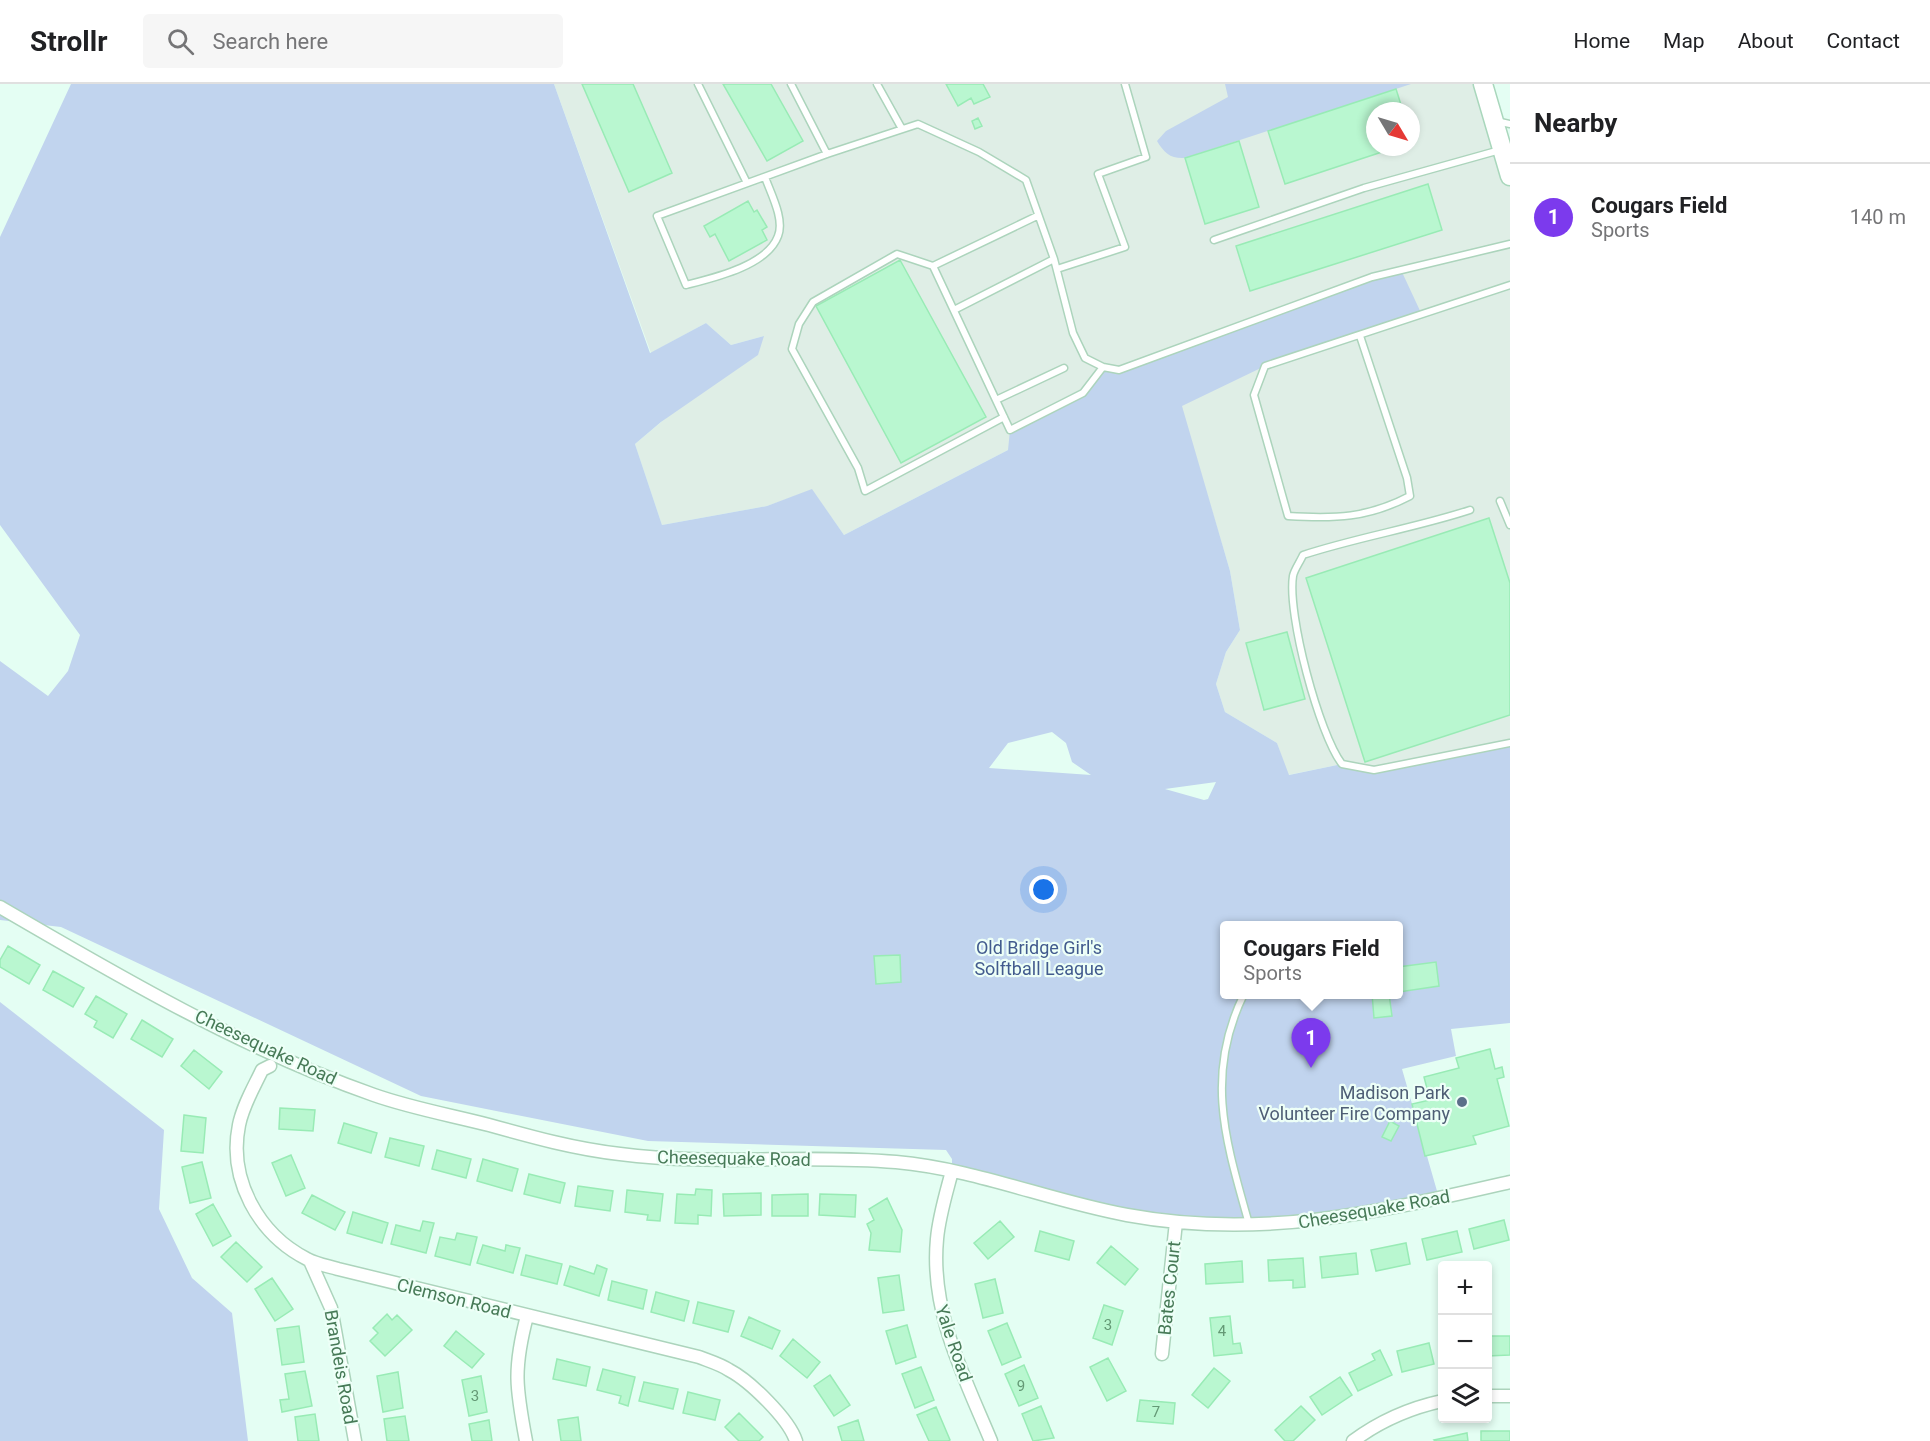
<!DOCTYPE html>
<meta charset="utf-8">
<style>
:root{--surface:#fff;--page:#f6f6f6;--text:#202124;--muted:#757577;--line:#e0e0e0;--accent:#7c3aed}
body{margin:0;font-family:Roboto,sans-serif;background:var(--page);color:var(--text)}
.controls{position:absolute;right:18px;bottom:18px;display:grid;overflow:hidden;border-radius:6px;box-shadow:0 3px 9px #0003}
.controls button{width:54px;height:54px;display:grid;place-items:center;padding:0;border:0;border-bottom:2px solid var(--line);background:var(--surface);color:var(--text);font:30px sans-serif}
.compass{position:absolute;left:1366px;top:18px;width:54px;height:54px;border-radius:50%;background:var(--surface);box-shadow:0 3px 9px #0003;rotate:128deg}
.you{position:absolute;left:1044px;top:806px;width:21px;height:21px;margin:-15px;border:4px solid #fff;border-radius:50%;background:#1a73e8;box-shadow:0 0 0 9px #1a73e833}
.badge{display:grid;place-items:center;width:39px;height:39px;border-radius:50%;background:var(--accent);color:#fff;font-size:20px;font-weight:700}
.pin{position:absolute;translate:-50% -50px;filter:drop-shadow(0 2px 3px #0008)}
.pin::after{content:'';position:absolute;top:32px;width:21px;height:18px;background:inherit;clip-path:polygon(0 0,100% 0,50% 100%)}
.popup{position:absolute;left:1220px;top:837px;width:183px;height:78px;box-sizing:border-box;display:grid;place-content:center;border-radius:6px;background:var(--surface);filter:drop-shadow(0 2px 4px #0005);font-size:20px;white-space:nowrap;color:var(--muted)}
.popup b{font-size:22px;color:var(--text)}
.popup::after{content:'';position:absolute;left:50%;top:100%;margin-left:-12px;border:12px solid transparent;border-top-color:var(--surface)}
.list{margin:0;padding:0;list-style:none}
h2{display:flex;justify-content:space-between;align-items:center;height:78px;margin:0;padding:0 24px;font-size:26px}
h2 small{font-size:20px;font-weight:400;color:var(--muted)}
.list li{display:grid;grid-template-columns:39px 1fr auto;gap:18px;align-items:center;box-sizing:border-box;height:108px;padding:0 24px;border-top:2px solid var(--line)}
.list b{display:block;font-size:22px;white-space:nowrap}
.list p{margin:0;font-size:20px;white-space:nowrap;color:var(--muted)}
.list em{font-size:20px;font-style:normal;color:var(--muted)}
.icon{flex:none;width:33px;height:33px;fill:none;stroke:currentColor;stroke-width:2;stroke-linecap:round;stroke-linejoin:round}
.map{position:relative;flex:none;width:1510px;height:1357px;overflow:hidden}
header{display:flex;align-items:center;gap:36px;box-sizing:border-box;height:84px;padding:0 30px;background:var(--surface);border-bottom:2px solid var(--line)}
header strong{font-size:28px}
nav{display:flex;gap:33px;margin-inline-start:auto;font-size:21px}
.search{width:420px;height:54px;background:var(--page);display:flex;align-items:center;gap:15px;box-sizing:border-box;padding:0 21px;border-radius:6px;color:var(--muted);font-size:22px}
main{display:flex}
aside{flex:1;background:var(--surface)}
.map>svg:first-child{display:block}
</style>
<header>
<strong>Strollr</strong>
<div class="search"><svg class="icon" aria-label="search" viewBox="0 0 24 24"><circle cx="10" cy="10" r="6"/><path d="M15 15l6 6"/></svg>Search here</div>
<nav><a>Home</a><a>Map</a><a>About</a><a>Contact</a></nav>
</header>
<main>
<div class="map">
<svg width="1510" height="1357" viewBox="0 0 1510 1357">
<rect width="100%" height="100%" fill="#e4fef3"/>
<path fill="#dfeee6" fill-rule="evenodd" d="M554 0H1483L1510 92V659L1374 686 1342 680 1288 691 1277 659 1225 628 1216 600 1226 568 1240 546 1230 487 1181 322 1008 366 844 451 812 406 767 422 662 441 635 360 764 252 731 261 706 239 651 269ZM1375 27H1411V63H1375Z"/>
<path fill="#c1d4ee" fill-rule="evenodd" d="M71 0H554L650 269 706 239 731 261 764 252 758 271 661 338 635 360 662 441 767 422 812 405 844 451 1008 366 1010 346 1083 309 1103 283 1119 286 1401 186 1422 231 1265 282 1182 322 1230 487 1240 546 1226 568 1216 600 1225 628 1277 659 1289 691 1342 680 1374 686 1510 659V939L1451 945 1456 972 1402 985 1439 1114 1347 1133 1176 1138 952 1087V1075L946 1066 648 1057 421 1012 61 843 0 836V577L48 612 68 587 80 551 0 441V153ZM1052 648 1066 659 1072 678 1091 691 989 684 1008 659ZM1216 698 1208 715 1204 716 1165 705ZM1224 842H1398V910H1224Z
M1225 0H1411L1185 74C1171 75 1164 69 1157 57L1166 47 1228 13Z
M0 918 164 1046 159 1125 192 1194 232 1229 248 1357H0Z"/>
<path fill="#b9f7d0" stroke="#98ebb5" stroke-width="1.5" d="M582 0H633L672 89 629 108Z
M723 0H771L803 57 767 77Z
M946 0H983L990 13 974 20 971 14 958 22Z
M1396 5 1403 27H1375V63H1397L1285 100 1268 47Z
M978 34 982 42 975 45 972 37Z
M1239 57 1259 123 1205 140 1185 74Z
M1428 100 1442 146 1250 207 1236 162Z
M748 117 754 128 757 126 767 143 762 146 767 156 729 177 715 150 710 153 704 142Z
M900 176 986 333 901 379 816 222Z
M1489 434 1510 499V631L1365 678 1306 494Z
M1287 548 1305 615 1264 626 1246 559Z
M8 862 40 881 29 900 0 883V876Z
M900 871 901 898 876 900 874 872Z
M1436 878 1439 902 1399 908 1398 883Z
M53 887 84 904 73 923 43 906Z
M1372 910H1389L1392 932 1374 934Z
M96 912 127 930 113 954 94 943 97 937 85 930Z
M142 936 173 955 162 973 131 955Z
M1490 965 1495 985 1502 983 1504 993 1497 995 1509 1042 1473 1052 1476 1060 1425 1072 1412 1020 1430 1016 1424 993 1459 984 1456 974Z
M194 966 222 988 209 1005 181 982Z
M280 1024 315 1026 313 1047 279 1045Z
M184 1031 206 1034 203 1069 181 1067Z
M1390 1037 1399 1042 1391 1057 1382 1053Z
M344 1039 377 1049 371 1069 338 1059Z
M390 1054 424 1062 419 1082 385 1073Z
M437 1066 471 1075 466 1094 432 1085Z
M291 1071 305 1104 286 1112 272 1079Z
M483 1075 518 1085 512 1107 477 1097Z
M202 1078 211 1114 190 1119 182 1083Z
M529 1090 565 1099 560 1119 524 1110Z
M578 1102 613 1107 610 1127 575 1122Z
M696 1105 712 1106 711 1132 698 1131V1140L675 1139 677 1110 695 1111Z
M627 1106 663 1110 660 1137 647 1136 648 1131 625 1128Z
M761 1109V1131L724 1132 723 1110Z
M808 1110V1132H772V1111Z
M820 1110 856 1111 855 1133 819 1131Z
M312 1111 345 1128 335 1146 302 1129Z
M887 1114 902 1146 900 1168 869 1166 871 1149 867 1140 874 1136 869 1125Z
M213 1120 231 1152 213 1162 196 1130Z
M353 1128 388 1139 382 1159 347 1149Z
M1504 1136 1509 1156 1474 1165 1469 1145Z
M423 1137 434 1139 426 1169 391 1160 396 1141 420 1147Z
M1000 1137 1014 1153 988 1175 974 1159Z
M1040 1147 1074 1157 1069 1176 1035 1167Z
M1457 1147 1462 1168 1427 1176 1422 1155Z
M457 1149 477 1153 470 1181 435 1172 440 1153 455 1156Z
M236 1158 262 1183 247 1198 221 1173Z
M1406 1159 1410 1180 1376 1187 1371 1166Z
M483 1161 505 1167 506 1161 520 1164 513 1189 477 1179Z
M1111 1162 1138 1185 1125 1201 1097 1179Z
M1356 1169 1358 1190 1322 1194 1320 1173Z
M526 1171 562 1180 557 1200 521 1191Z
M1303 1174 1305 1203 1293 1204V1196L1269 1197 1268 1176Z
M1242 1177 1243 1198 1206 1200 1205 1180Z
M597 1181 607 1185 599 1212 564 1201 570 1182 594 1190Z
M899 1191 904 1226 883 1229 878 1194Z
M272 1194 293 1225 275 1237 255 1205Z
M995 1195 1003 1229 983 1234 975 1200Z
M612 1197 647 1206 643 1225 608 1216Z
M656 1208 689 1217 684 1237 651 1228Z
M698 1218 734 1227 728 1248 693 1239Z
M1104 1221 1123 1227 1112 1261 1093 1254Z
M387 1230 392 1236 397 1231 412 1246 385 1272 370 1257 378 1249 373 1244Z
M1230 1232 1233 1260 1240 1259 1242 1269 1214 1272 1210 1234Z
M749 1233 780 1247 772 1265 741 1252Z
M1007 1239 1021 1273 1002 1281 988 1247Z
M907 1241 916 1273 896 1280 886 1247Z
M299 1242 304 1278 282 1281 277 1245Z
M456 1247 484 1270 472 1284 444 1262Z
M1488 1252H1510V1271L1488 1272Z
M793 1255 820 1278 807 1294 780 1272Z
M1429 1259 1434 1280 1402 1288 1397 1267Z
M1380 1266 1392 1291 1358 1307 1349 1289 1375 1276 1372 1270Z
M1108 1274 1126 1307 1107 1317 1090 1283Z
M557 1275 590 1283 586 1302 553 1295Z
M1024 1281 1038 1314 1019 1322 1005 1290Z
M921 1283 934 1316 915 1324 902 1290Z
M1214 1284 1230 1297 1208 1324 1192 1311Z
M603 1285 635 1293 628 1322 619 1319 621 1312 597 1306Z
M305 1287 312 1322 282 1328 280 1316 289 1315 285 1290Z
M398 1288 403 1324 383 1328 377 1292Z
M830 1291 850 1321 834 1332 814 1302Z
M481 1292 487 1328 469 1332 462 1296Z
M1340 1293 1352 1311 1322 1331 1310 1313Z
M644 1298 678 1305 673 1325 639 1317Z
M688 1308 720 1316 715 1336 683 1329Z
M1140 1316 1175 1319 1173 1340 1137 1337Z
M1041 1322 1054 1354 1033 1357 1022 1330Z
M1301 1322 1315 1336 1293 1357H1285L1275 1346Z
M936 1323 950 1356 948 1357H929L917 1331Z
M739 1329 763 1353 759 1357H739L725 1343Z
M315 1330 319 1357H298L295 1333Z
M405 1332 409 1357H387L384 1335Z
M578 1333 581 1357H561L558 1336Z
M489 1336 492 1357H472L469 1340Z
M858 1336 864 1357H842L838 1343Z
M1481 1347H1510V1357H1481Z
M1467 1349 1468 1357H1435L1434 1356Z"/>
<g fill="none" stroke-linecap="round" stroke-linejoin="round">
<defs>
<path id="lane" d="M698 0 747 99
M791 0 827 70
M877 0 902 45
M1496 37 1510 40
M765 93C770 108 785 135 778 152 767 182 713 194 686 201L657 132 827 70 918 40 979 68 1026 96 1054 175 1073 249 1085 274 1103 283 1119 286 1372 193 1510 160
M1037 132 933 182 1010 346 1083 309 1103 283
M1214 156 1364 104 1500 66
M933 182 897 170 813 218 799 240 792 265 858 384 865 407 1004 333
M1057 185 1125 163 1098 90 1146 73 1125 0
M954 226 1054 175
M1360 252 1407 394 1410 412C1368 434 1335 435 1288 432L1254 311 1265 282 1510 201
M996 316 1064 284
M1500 417 1510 441
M1470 426C1415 444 1358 453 1303 471 1300 478 1294 486 1293 492 1287 530 1319 650 1342 680L1374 686 1510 659
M1244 910C1204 992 1226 1058 1249 1140"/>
<path id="street" d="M0 823C120 893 243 965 374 1011 411 1024 450 1031 489 1041 532 1053 575 1065 620 1070 711 1082 804 1070 896 1078 975 1085 1050 1117 1127 1131 1262 1156 1379 1128 1510 1098
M270 982 262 986C254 1003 243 1021 239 1041 228 1095 258 1150 307 1175 316 1180 328 1182 338 1185L699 1273C709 1277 720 1280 729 1286 750 1297 789 1335 796 1357
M952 1087C946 1110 939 1132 937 1155 930 1228 964 1292 991 1357
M310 1177 331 1224 355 1357
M1162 1270 1176 1138
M1488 1312H1510
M526 1357C516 1304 513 1285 527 1232
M1353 1357C1380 1337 1410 1324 1442 1317"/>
<path id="secondary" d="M1483 0 1510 92"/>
</defs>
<use href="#lane" stroke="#acd4bc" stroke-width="9"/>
<use href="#street" stroke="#acd4bc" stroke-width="15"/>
<use href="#secondary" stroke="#a9d7bc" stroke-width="21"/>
<use href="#lane" stroke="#fff" stroke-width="6"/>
<use href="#street" stroke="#fff" stroke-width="12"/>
<use href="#secondary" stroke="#fff" stroke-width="18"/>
</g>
<circle fill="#5c6f8a" stroke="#edfff7" stroke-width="2" cx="1462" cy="1018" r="6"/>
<g text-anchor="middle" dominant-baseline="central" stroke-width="4.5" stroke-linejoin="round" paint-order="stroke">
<g font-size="15" fill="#649975">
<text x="1108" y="1241">3</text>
<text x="1222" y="1247">4</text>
<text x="1021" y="1302">9</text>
<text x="475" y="1312">3</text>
<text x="1156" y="1328">7</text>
</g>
<g font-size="18" fill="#425b8e" stroke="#edfff7">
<text x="1039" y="863">Old Bridge Girl's<tspan x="1039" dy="21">Solftball League</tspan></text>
</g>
<g font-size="18" fill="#477a57" stroke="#edfff7">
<text transform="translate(266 963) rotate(25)">Cheesequake Road</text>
<text transform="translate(734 1074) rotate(1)">Cheesequake Road</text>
<text transform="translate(1374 1125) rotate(-10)">Cheesequake Road</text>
<text transform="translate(1169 1204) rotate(-84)">Bates Court</text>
<text transform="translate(454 1214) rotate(14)">Clemson Road</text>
<text transform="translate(954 1259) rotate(71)">Yale Road</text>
<text transform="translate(341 1283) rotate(80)">Brandeis Road</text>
</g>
<g font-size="18" fill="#4e5e75" stroke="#edfff7" text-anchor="end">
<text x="1450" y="1008">Madison Park<tspan x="1450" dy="21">Volunteer Fire Company</tspan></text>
</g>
</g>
</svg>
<div class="controls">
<button>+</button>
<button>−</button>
<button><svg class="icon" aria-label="layers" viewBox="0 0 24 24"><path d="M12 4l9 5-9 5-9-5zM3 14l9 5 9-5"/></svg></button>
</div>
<svg class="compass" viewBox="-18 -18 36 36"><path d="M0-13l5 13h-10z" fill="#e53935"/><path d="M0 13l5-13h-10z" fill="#757577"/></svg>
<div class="you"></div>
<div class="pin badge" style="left:1311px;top:984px">1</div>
<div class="popup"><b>Cougars Field</b>Sports</div>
</div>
<aside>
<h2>Nearby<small></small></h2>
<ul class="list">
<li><span class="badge">1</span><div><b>Cougars Field</b><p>Sports</p></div><em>140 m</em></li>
</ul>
</aside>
</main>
